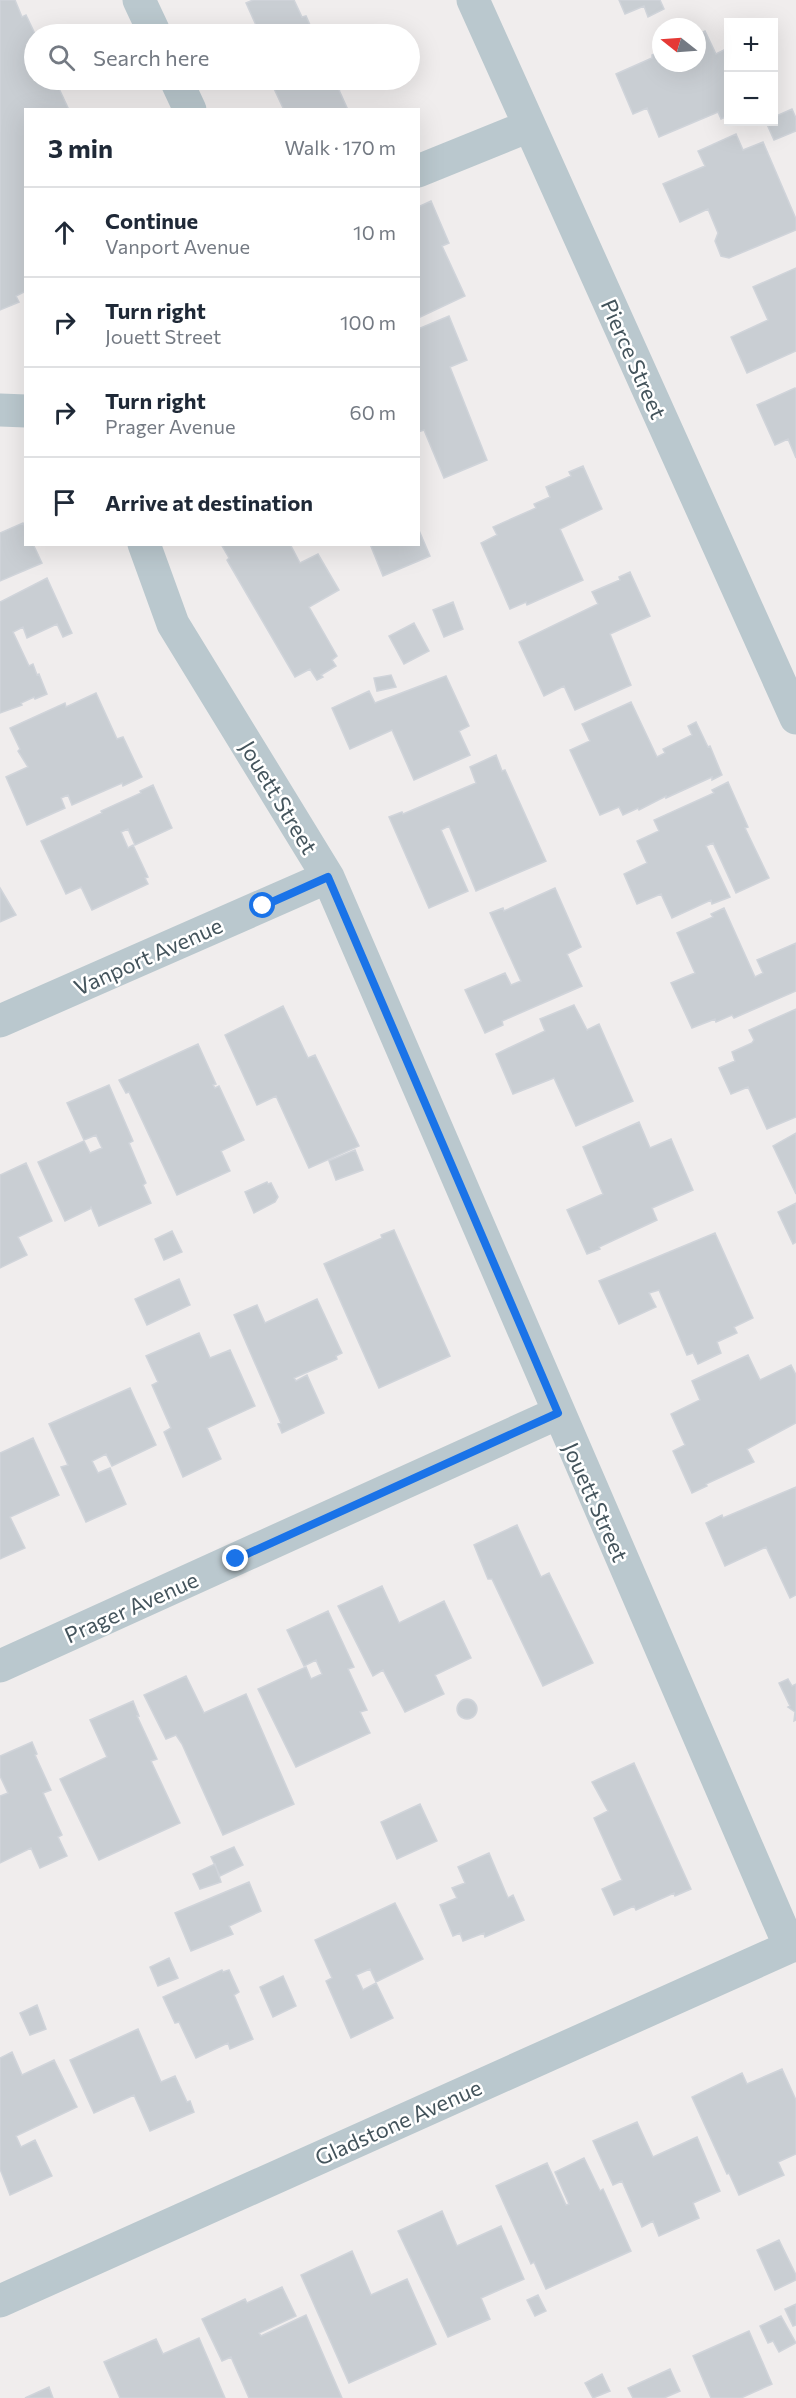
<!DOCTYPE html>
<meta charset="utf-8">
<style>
:root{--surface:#fff;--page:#f6f6f7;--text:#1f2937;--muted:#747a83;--line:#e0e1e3}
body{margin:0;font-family:Commissioner,sans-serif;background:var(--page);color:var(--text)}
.controls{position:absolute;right:18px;top:18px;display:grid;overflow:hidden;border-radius:0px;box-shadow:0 6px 24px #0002}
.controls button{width:54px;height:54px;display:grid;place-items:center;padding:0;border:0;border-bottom:2px solid var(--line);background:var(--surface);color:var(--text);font:30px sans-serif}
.compass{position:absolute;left:652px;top:18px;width:54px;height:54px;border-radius:50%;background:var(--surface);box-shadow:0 6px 24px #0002;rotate:287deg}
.stop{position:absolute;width:18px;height:18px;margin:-14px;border:4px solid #1a73e8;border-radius:50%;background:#fff}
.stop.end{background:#1a73e8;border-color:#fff;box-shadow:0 2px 6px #0008}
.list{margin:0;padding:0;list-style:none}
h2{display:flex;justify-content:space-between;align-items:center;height:78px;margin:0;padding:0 24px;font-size:26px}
h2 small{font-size:20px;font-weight:400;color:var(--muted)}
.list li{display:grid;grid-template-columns:39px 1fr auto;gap:18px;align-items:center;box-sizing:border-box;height:90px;padding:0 24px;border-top:2px solid var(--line)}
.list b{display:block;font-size:22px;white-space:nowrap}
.list p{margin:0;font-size:20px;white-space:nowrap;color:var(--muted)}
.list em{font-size:20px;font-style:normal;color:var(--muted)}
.icon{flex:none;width:33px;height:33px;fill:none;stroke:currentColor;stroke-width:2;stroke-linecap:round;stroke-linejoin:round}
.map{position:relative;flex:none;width:796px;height:2398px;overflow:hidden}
.search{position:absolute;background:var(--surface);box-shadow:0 6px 24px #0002;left:24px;top:24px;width:396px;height:66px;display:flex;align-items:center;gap:15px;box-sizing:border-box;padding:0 21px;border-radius:33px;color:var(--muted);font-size:22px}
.panel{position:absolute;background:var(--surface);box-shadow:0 6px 24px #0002;left:24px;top:108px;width:396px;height:438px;border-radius:0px}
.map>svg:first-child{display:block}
</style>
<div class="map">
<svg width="796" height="2398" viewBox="0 0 796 2398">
<rect width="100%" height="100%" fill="#f0eded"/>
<path fill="#c9ced3" stroke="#d0d4da" stroke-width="1.5" d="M0 0H15L22 17 26 15 35 34 34 80H55L69 110H26V291L16 296 19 302 0 310Z
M253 0H294L302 17 306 16 314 34H260L246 3Z
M619 0H660L664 9 648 17 644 6 625 14Z
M705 31 716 54 728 48V116L721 119 718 112 659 137 647 108 633 114 616 74 652 58V55L661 51V63H697V35Z
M270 80H354L355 82 339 90 348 110H284Z
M792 109 796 118V131L774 140 766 122H774V117Z
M736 134 743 150 763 142 796 219V230L729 258 721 256 715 241 718 233 708 209 680 222 663 184 705 166 698 151Z
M431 201 449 243 442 246 465 296 418 318V207Z
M796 268V351L747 373 731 337 768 320 753 287Z
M449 316 467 360 450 367 487 460 444 478 424 430 418 432V329Z
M795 388 796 390V458L788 439 775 445 757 405Z
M583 466 602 509 560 529 583 580 527 605 526 602 510 609 481 543 497 535 493 527 536 508 534 504 550 497 546 487 571 476 569 472Z
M23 523 26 529V544H33L42 563 0 581V533Z
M418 528 430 556 383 576 370 544H418Z
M221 544H290L300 563 318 554 339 590 309 607 337 656 332 660 336 666 321 675 323 677 317 680 310 669 295 677 227 560 229 558Z
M630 572 650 616 610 634 631 685 575 710 564 686 544 696 519 642 598 604 592 592 620 580 619 577Z
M47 578 72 633 63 637 57 624 27 638 23 627 13 632 29 666 33 664 37 675 39 674 47 694 35 699 34 697 21 703 22 705 0 713V602Z
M453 602 463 629 444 637 433 610Z
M414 623 429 651 404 664 389 636Z
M391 675 396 687 377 691 374 678Z
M446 676 469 726 459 731 470 755 414 780 392 730 350 749 332 708 369 691 375 703Z
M96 693 117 739 123 737 142 777 123 786 122 783 72 805 68 795 61 798 65 808 27 825 6 777 28 767 18 751 20 749 10 728 65 703 66 707Z
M631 702 657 757 665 753 663 749 692 735 688 726 696 722 708 747 710 746 722 775 712 780V777L666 798V796L639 810 638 808 623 815 619 807 600 815 570 750 590 741 582 724Z
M496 755 502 771 505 770 546 861 476 891 449 826 441 830 468 891 429 908 389 817 402 812 403 814 476 783 470 767Z
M728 782 748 827 745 828 769 878 736 893 713 843 706 846 730 897 712 904 711 900 672 918 661 894 637 904 624 874 647 863 637 841 659 831 654 820 714 793 712 790Z
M153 785 172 828 135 845 128 829 121 832 128 848 133 845 148 877 145 878 148 884 92 910 81 887 66 894 41 841 102 813 101 811 141 793 140 791Z
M0 888 16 915 0 922Z
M555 888 581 947 567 954 582 986 502 1021 503 1025 485 1033 465 990 505 973 511 985 521 981 490 913 503 908 504 911Z
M724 908 755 977 763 973 757 960 796 943V991L734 1018 732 1015 716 1022 715 1019 692 1028 671 983 695 973 677 933 713 917 711 914Z
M574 1005 587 1030 599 1024 633 1101 576 1126 554 1078 513 1094 496 1054 545 1031 540 1019Z
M283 1006 308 1058 315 1055 359 1146 309 1168 276 1096 257 1105 225 1035Z
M796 1009V1117L767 1129 748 1087 731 1094 719 1068 735 1061 732 1052 752 1043 754 1040 749 1030Z
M198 1044 216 1084 213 1085 215 1088 219 1086 244 1140 221 1151 230 1171 177 1195 129 1092 126 1093 119 1080Z
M109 1085 133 1141 129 1143 146 1183 143 1185 151 1203 99 1226 91 1207 90 1209 65 1221 38 1162 84 1141 90 1153 102 1148 96 1135 84 1140 67 1103Z
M639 1122 650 1148 671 1139 693 1190 652 1208 657 1220 599 1247 600 1249 587 1254 567 1210 603 1194 583 1147Z
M796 1133V1194L773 1146Z
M355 1150 363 1170 336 1180 329 1161Z
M26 1163 52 1221 18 1237 27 1255 0 1268V1175Z
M267 1182 268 1184 271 1183 278 1197 275 1202 254 1213 245 1192Z
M796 1203V1242L793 1244 778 1212Z
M394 1230 450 1356 379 1388 324 1264 382 1238 381 1235Z
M172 1231 182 1252 164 1260 155 1239Z
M715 1233 753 1318 734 1327 737 1333 717 1342 721 1353 698 1364 693 1353 687 1355 659 1290 649 1293 656 1307 619 1324 599 1281Z
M179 1279 190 1305 147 1325 135 1299Z
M317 1299 342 1353 336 1356 337 1359 294 1378 296 1381 307 1375 324 1413 282 1433 278 1424 281 1423 234 1315 257 1305 265 1323Z
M199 1333 210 1358 230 1350 255 1406 207 1428 221 1459 183 1477 164 1432 171 1428 152 1385 158 1382 146 1356Z
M748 1355 760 1380 791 1365 796 1375V1423L747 1449 754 1462 706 1484 707 1486 692 1493 673 1451 685 1445 671 1414 700 1400 692 1381Z
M130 1388 156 1445 112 1466 106 1454 92 1461 98 1473 110 1468 126 1504 86 1522 61 1467 68 1465 49 1424Z
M33 1438 59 1495 10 1517 25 1548 0 1559V1453Z
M796 1487V1595L790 1598 766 1547 725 1566 706 1523 722 1515 723 1518Z
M517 1525 541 1577 549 1573 593 1663 543 1686 492 1579H488L474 1545Z
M382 1586 399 1623 444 1601 471 1658 435 1675 444 1694 405 1712 383 1670 373 1676 338 1606Z
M328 1611 354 1667 348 1669 367 1710 360 1712 370 1733 296 1767 258 1689 306 1667 311 1679 322 1674 316 1660 304 1666 287 1630Z
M186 1676 204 1713 246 1694 294 1804 223 1835 182 1744 176 1735 166 1739 144 1695Z
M788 1679 792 1686 796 1684V1720L794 1721 795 1712 788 1707 790 1706 779 1683Z
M457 1709a10 10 0 1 1 20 0a10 10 0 1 1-20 0Z
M133 1701 139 1716H137L157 1759 151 1761 180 1823 99 1860 60 1779 107 1757 90 1720Z
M32 1742 37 1754 35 1755 51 1790 43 1793 62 1835 58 1837 67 1856 40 1868 31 1848 0 1863V1796L8 1793 0 1776V1756Z
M634 1763 691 1889 675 1896 674 1893 636 1910 634 1906 614 1915 602 1889 622 1880 594 1818 608 1811 592 1782Z
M420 1804 437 1841 397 1859 381 1822Z
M234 1847 243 1865 220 1876 211 1857Z
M489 1853 508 1898 513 1895 524 1920 485 1937 484 1933 463 1941 460 1933 453 1936 440 1905 457 1898 452 1888 465 1883 458 1867Z
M215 1864 221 1882 200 1889 193 1874Z
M249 1882 261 1911 229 1926 233 1934 191 1951 175 1913Z
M395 1903 423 1959 376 1982 370 1969 356 1975 363 1990 376 1983 393 2018 351 2038 326 1981 332 1978 315 1940Z
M169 1958 178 1978 158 1986 150 1967Z
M222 1970 223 1972 229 1970 239 1992 234 1995 253 2039 230 2049 228 2043 196 2058 179 2022 175 2023 163 1997Z
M283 1976 296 2006 273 2017 260 1987Z
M37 2005 46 2029 30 2035 20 2013Z
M138 2029 161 2082 175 2076 187 2102 190 2101 194 2112 150 2131 134 2095 94 2113 70 2060Z
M12 2052 22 2075 54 2060 77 2107 16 2136 21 2147 35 2140 52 2176 10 2195 0 2169V2058Z
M782 2069 796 2100V2154L778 2162 784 2175 739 2195 729 2173 727 2174 692 2097 742 2073 747 2084Z
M637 2122 653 2157 697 2137 720 2191 693 2203 699 2218 659 2236 653 2221 642 2227 622 2181 613 2185 593 2141Z
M584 2158 600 2191 603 2189 631 2251 546 2289 534 2262 531 2264 496 2186 547 2163 566 2205 569 2204 555 2172Z
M442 2211 457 2246 501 2226 524 2279 481 2298 490 2319 448 2337 398 2231Z
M779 2240 796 2275V2280L775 2290 757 2250Z
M352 2251 371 2295 407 2279 436 2344 349 2383 301 2275Z
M282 2287 296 2316 259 2333 261 2336 306 2315 342 2398H249L231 2357 222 2361 202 2319 245 2299 247 2303Z
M538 2295 546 2311 535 2316 527 2300Z
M796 2304V2325L793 2326 785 2309Z
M781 2316 796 2343 779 2352 773 2341 768 2343 760 2326Z
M749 2331 772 2384 741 2398H711L693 2356Z
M199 2338 225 2398H120L104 2362 156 2339 163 2354Z
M670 2369 680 2391 664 2398H633L628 2388Z
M602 2374 610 2391 593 2398 585 2383Z
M49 2387 53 2398H25Z"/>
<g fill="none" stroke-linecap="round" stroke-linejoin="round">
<path stroke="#bac8ce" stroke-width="33" d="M139 0 155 34
M473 0 796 718
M176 80 190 110
M418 171 529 126
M0 410 26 411
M144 544 173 624 328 877 790 1947
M0 1021 328 877
M0 1666 558 1413
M0 2301 796 1944"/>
</g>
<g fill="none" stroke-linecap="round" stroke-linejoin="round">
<path stroke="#1a73e8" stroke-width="8" d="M236 1559 558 1413 328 877 263 906"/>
</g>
<g text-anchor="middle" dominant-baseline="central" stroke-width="5" stroke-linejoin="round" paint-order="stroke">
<g font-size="22" fill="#44545c" stroke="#fff">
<text transform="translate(634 359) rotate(66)">Pierce Street</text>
<text transform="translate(279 797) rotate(59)">Jouett Street</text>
<text transform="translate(148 956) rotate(-24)">Vanport Avenue</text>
<text transform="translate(596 1502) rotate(66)">Jouett Street</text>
<text transform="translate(131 1607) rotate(-24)">Prager Avenue</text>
<text transform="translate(398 2122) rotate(-24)">Gladstone Avenue</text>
</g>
</g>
</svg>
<div class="controls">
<button>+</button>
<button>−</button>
</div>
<svg class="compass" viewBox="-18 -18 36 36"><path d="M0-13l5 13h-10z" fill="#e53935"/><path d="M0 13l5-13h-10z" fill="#747a83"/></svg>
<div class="stop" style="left:263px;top:906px"></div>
<div class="stop end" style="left:236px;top:1559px"></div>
<div class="search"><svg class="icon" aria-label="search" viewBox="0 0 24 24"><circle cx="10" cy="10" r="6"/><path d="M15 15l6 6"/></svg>Search here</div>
<section class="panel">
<h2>3 min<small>Walk · 170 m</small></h2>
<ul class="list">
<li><svg class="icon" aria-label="ahead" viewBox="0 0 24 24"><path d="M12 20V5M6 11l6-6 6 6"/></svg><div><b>Continue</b><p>Vanport Avenue</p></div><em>10 m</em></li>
<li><svg class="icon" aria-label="right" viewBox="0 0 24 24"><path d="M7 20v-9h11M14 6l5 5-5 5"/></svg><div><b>Turn right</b><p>Jouett Street</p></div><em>100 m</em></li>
<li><svg class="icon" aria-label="right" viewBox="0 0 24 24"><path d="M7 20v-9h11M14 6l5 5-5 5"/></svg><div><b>Turn right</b><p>Prager Avenue</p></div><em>60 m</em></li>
<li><svg class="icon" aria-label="arrive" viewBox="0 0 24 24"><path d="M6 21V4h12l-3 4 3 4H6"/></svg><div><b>Arrive at destination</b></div></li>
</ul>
</section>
</div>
